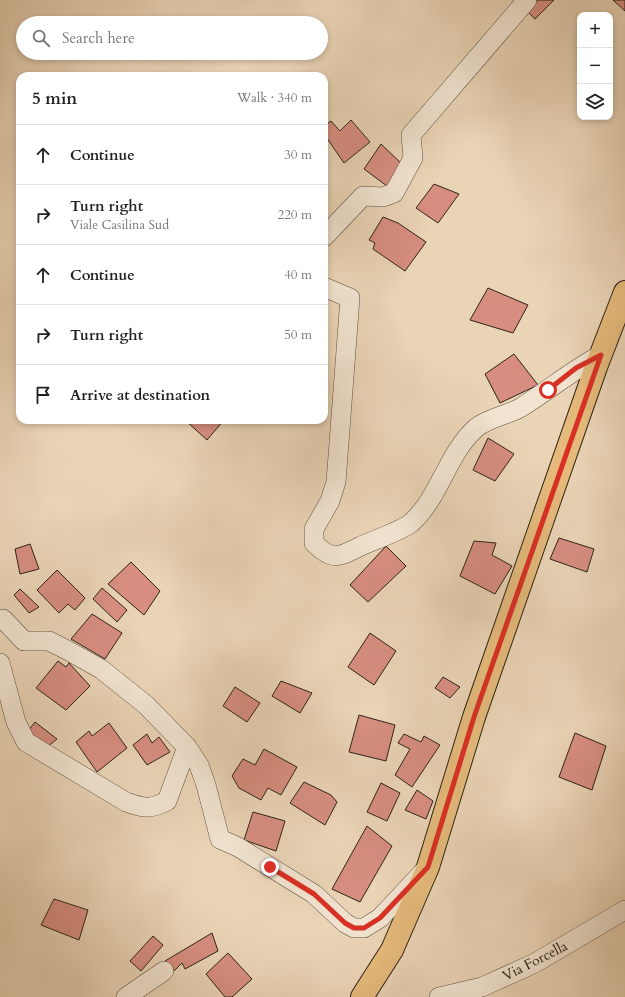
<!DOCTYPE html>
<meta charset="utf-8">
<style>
:root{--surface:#fff;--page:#f6f6f6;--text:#222;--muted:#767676;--line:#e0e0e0}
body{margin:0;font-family:Cardo,serif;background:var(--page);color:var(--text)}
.controls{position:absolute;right:12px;top:12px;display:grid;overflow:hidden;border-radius:8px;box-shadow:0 2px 6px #0003}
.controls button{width:36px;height:36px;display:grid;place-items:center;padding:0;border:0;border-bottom:1px solid var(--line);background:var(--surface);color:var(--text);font:20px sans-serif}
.stop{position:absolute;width:12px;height:12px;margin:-9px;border:3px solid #d93025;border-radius:50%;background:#fff}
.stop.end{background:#d93025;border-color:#fff;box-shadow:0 1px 4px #0008}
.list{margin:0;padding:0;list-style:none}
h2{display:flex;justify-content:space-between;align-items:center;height:52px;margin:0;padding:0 16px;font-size:17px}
h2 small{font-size:13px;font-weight:400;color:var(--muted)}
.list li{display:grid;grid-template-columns:26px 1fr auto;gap:12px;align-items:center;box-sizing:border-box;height:60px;padding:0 16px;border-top:1px solid var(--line)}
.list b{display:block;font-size:15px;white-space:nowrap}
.list p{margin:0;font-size:13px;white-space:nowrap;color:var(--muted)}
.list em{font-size:13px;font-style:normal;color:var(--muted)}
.icon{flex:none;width:22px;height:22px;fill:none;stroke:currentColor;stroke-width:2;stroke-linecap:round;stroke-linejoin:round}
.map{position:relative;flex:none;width:625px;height:997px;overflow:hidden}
.search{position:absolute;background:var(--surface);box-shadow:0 2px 6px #0003;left:16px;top:16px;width:312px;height:44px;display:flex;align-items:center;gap:10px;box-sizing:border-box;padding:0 14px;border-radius:22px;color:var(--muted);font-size:15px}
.panel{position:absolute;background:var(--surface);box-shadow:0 2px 6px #0003;left:16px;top:72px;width:312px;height:352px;border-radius:12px}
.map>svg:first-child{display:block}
</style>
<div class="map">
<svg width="625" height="997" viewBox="0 0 625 997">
<rect width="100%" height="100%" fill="#ead4b6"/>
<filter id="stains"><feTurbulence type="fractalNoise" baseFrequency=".005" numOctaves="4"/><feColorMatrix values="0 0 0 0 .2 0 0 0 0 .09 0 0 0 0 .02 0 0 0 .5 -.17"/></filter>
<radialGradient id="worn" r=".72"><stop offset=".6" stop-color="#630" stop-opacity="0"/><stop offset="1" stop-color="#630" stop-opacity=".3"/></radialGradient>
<path fill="#d78e80" stroke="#2c2319" d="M538 0H554L535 19 527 11Z
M613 0H625V11Z
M351 120 370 142 344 163 324 134V126L331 121 340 131Z
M381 144 403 165 387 186 364 169Z
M434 184 459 194 438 223 416 208Z
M383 217 398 223 426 242 405 271 373 249 375 243 369 240Z
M488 288 528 305 513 333 470 320Z
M514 354 538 385 500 403 485 374Z
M185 420H224L207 440Z
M488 438 514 454 495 481 473 470Z
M559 538 594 549 587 572 550 559Z
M474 541 496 543 492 555 512 566 495 594 460 576Z
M30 544 39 569 20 574 15 549Z
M386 546 406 566 368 602 350 585Z
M131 562 160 591 144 615 108 584Z
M57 570 85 598 75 610 68 604 59 613 37 590Z
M102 588 127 610 117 622 93 599Z
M20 589 39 607 29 613 14 595Z
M92 614 122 633 105 659 71 639Z
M370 633 396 651 374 685 348 667Z
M58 661 66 667 69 663 90 686 66 710 36 688Z
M443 677 460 687 450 698 435 688Z
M281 681 312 693 300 713 272 696Z
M235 687 260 703 247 722 223 706Z
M359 715 395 725 386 761 349 752Z
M35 722 57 739 47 747 28 731Z
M109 723 127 748 97 772 76 742 89 731 92 736Z
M575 733 606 746 592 790 559 777Z
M147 734 152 743 159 737 170 752 147 765 133 745Z
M404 734 421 742 424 736 440 745 412 787 395 775 410 749 398 743Z
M264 749 297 767 281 795 268 788 261 800 239 788 232 776 243 759 255 765Z
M304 782 331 795 337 802 325 825 290 803Z
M381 783 400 793 387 821 367 812Z
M417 790 433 801 426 819 405 810Z
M253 812 285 821 276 851 244 840Z
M367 826 392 846 360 902 332 889Z
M54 899 88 910 79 940 41 925Z
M212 933 218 951 185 969 182 963 174 971 165 961Z
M153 936 163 945 141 971 130 961Z
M228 953 252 979 232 997H225L206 974Z"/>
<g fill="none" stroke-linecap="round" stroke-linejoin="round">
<defs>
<path id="minor" d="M324 237 363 196 383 197 394 193 413 158 411 135 527 0
M324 287 350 298 336 482 330 501 314 529V543C333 562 339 557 361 546 374 540 401 531 411 523 440 497 447 454 476 428 486 419 507 415 520 408 548 391 572 370 601 355
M0 619H3L24 641H49L67 650 101 669 146 705 187 747 199 765 206 785 220 839 238 847 314 894 345 923 354 928H364L380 918 423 872
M0 663 16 722 26 742 126 802C143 808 150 810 167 801L187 747
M126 997 164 971
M439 997 482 987 535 963 625 910"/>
<path id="major" d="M362 997 392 950 428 867 474 717 596 367 625 292"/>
</defs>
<use href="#minor" stroke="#5c4f40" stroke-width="20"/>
<use href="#major" stroke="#2c2319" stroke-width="24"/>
<use href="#minor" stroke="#f1e3d0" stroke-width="19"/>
<use href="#major" stroke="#e5ba7b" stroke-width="22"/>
</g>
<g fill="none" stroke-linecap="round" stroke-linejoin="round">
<path stroke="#d93025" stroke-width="5" d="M270 867 314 894 345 923 354 928H364L380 918 428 867 474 717 601 355 576 368 548 390"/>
</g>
<g text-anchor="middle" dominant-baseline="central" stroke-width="4" stroke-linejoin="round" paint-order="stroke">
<g font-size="14" fill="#2c2319" stroke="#f1e3d0">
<text transform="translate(535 961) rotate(-27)">Via Forcella</text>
</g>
</g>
<rect width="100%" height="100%" filter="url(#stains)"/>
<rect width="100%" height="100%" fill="url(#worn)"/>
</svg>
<div class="controls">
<button>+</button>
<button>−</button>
<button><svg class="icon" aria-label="layers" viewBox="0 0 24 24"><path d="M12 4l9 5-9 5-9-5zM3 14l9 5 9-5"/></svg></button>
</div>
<div class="stop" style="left:548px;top:390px"></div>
<div class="stop end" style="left:270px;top:867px"></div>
<div class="search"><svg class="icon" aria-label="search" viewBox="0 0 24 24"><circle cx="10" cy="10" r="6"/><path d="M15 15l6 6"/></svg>Search here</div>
<section class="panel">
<h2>5 min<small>Walk · 340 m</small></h2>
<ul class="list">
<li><svg class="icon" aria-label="ahead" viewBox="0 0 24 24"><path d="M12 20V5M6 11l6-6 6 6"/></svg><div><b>Continue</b></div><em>30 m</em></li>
<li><svg class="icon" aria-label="right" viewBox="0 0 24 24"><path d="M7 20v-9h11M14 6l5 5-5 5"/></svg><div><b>Turn right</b><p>Viale Casilina Sud</p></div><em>220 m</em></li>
<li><svg class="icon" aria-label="ahead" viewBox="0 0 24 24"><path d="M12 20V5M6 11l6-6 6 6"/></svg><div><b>Continue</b></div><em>40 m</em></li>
<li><svg class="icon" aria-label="right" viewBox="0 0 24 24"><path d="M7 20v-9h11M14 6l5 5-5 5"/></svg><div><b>Turn right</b></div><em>50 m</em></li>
<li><svg class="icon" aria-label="arrive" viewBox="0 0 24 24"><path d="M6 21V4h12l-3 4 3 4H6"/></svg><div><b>Arrive at destination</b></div></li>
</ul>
</section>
</div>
